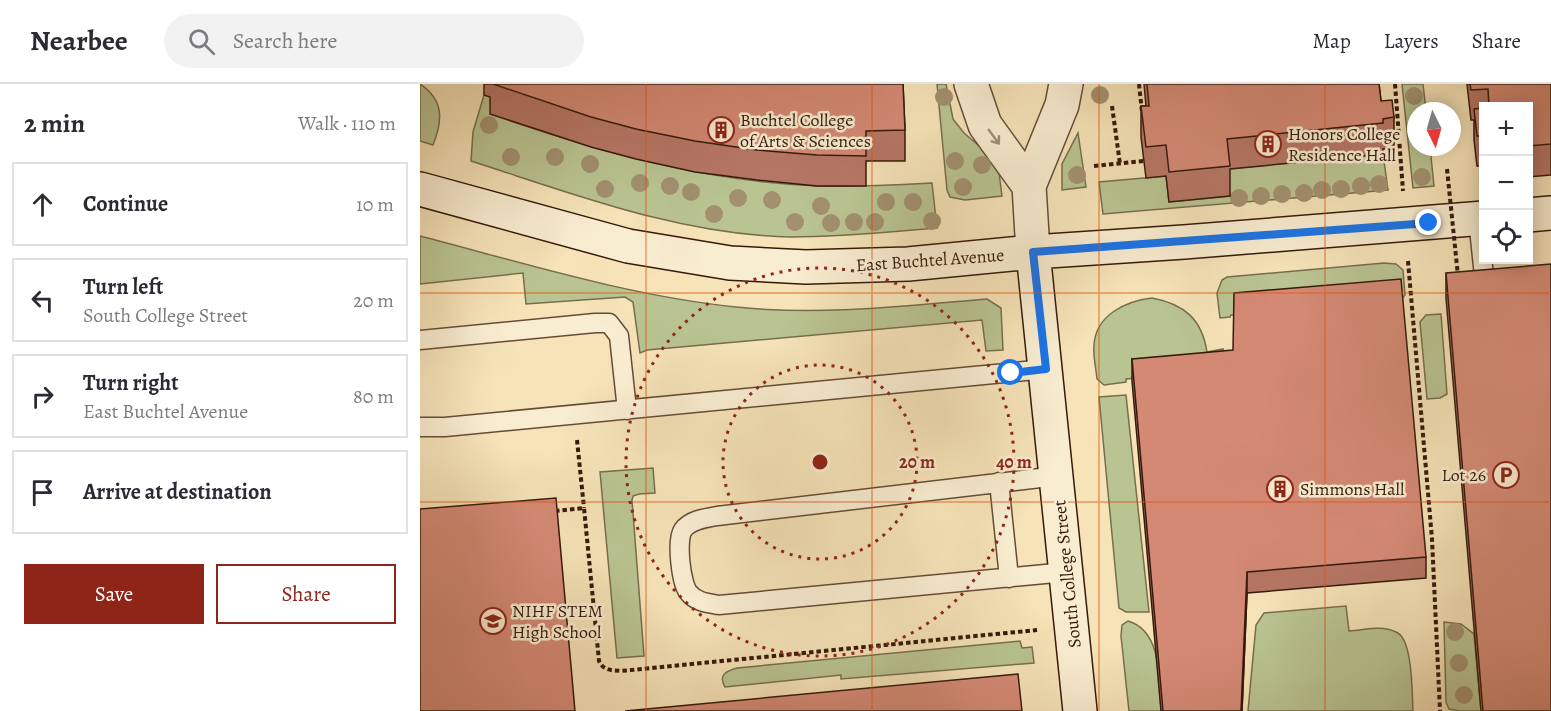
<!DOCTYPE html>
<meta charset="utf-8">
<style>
:root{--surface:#fff;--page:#f2f2f3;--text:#2b2b33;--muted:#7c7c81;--line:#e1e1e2;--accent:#8f2418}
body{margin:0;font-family:Alegreya,serif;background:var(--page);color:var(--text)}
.controls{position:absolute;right:18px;top:18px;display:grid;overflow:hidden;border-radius:0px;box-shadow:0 3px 15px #0003}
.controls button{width:54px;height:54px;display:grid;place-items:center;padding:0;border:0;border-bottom:2px solid var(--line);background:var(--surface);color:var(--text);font:30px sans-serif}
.compass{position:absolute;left:987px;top:18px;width:54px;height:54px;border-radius:50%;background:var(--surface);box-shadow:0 3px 15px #0003;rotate:175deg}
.stop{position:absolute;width:18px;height:18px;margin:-14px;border:4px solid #1a73e8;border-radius:50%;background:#fff}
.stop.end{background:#1a73e8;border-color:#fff;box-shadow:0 2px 6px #0008}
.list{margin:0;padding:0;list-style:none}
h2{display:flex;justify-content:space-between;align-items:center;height:78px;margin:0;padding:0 24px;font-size:26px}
h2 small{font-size:20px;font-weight:400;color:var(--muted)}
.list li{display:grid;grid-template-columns:39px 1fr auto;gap:18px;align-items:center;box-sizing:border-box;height:84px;margin:0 12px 12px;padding:0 12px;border:2px solid var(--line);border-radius:0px}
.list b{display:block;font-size:22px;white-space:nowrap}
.list p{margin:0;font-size:20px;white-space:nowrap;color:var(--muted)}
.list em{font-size:20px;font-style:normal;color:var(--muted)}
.actions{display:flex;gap:12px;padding:18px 24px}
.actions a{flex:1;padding:14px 0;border:2px solid var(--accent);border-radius:0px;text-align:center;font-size:21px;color:var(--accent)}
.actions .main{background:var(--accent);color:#fff}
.icon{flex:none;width:33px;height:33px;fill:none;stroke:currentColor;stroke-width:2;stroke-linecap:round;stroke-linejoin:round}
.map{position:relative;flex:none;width:1131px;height:627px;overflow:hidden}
header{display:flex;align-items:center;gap:36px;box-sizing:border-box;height:84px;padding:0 30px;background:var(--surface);border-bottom:2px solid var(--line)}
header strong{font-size:28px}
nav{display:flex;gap:33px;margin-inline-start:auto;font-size:21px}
.search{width:420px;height:54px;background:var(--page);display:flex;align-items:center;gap:15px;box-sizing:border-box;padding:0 21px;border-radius:33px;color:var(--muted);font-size:22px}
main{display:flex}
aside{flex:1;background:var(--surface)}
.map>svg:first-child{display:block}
</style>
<header>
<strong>Nearbee</strong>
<div class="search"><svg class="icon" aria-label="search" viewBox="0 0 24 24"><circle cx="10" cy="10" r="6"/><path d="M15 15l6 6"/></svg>Search here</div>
<nav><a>Map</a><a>Layers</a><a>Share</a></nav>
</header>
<main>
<aside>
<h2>2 min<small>Walk · 110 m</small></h2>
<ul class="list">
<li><svg class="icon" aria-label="ahead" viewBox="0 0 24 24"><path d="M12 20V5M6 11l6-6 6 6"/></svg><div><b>Continue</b></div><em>10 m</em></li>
<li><svg class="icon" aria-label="left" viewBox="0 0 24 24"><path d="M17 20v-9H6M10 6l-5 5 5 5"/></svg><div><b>Turn left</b><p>South College Street</p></div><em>20 m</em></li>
<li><svg class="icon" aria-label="right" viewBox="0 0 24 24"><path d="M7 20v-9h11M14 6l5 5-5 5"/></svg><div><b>Turn right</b><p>East Buchtel Avenue</p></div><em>80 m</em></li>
<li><svg class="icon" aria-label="arrive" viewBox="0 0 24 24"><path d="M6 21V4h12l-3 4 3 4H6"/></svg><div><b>Arrive at destination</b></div></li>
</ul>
<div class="actions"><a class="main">Save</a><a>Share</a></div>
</aside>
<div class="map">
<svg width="1131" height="627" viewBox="0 0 1131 627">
<rect width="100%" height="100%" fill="#f6e3b8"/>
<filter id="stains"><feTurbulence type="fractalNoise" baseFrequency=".00333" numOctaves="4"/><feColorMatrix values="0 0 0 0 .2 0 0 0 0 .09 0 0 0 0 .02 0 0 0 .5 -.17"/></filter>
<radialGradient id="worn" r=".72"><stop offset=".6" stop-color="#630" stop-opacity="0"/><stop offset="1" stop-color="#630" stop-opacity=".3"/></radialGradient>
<path fill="#b9c492" stroke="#776e4e" stroke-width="1.5" d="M0 0C24 16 23 36 13 61L0 57Z
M517 0H526L533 35 544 49 571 72 579 89 582 112 545 116 530 113 527 106Z
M982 0H1003L1006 27H996V63H1010L1014 102 993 104Z
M64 11 77 15 71 30C176 67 286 98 398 102 436 103 474 101 512 99L517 144C469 148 419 153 371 153 260 151 154 110 51 77L53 48Z
M658 49 666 103 642 106V80Z
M963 70 968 106 683 130 679 98 746 92 749 118 810 112 807 85Z
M0 152C104 179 209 212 316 223 399 232 484 222 567 215L581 224 583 266 566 267 562 236 227 266 220 269 213 218 205 213 106 220 103 189 0 200Z
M964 179 976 180 983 186 985 211 981 216 811 231 810 233 800 234 797 209 802 196 807 193Z
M732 214C764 220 782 235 787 268L803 265 805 286 706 295V298L684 301 677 295C676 284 673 273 674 262 675 231 706 217 732 214Z
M1021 230 1027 310 1020 314 1007 315 1000 238 1006 231Z
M706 311 729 528H706L699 524 679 313Z
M233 384 235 409 219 410 213 412 212 416 224 572 197 574 180 388Z
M926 522 929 547C945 546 961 541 976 548 993 554 992 610 993 627H828L836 541 844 529Z
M708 537C743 547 739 598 741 627H709L701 552 702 541Z
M1024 538 1041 540 1054 550 1061 627H1040L1029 625 1026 618Z
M600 557 602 564 612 563 614 579 421 595V591L305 603C298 591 306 587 317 584Z"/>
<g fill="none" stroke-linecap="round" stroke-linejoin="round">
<defs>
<path id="lane" d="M1058 135 1066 211
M0 256 175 239H189L199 252 207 326
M0 343H25L626 285
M637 392 297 432C286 434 270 436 263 446 256 456 261 501 269 509 276 518 288 519 299 521L646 488
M579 398 589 494"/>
<path id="street" d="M551 0 565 41 609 102
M613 168 609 102 642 21 646 0"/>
<path id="secondary" d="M0 105 208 162 310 179 386 183 488 180 613 168 764 158 1064 134
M1108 131 1131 129
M613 168 660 627"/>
</defs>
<use href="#lane" stroke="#654c36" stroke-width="21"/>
<use href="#street" stroke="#654c36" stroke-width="36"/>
<use href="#secondary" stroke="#35190a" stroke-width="36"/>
<path stroke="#35190a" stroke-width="4" stroke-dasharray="4.5 3" stroke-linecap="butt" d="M719 0 722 28
M975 0 983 107
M692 22 700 80
M674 82 724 77
M988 177 1012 455 1020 627
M157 356 164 424
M135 427 164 424 179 577C184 587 191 586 201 587L617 546"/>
<use href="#lane" stroke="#f9edd1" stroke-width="18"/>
<use href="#street" stroke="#f9edd1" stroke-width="33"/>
<use href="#secondary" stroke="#f9edd1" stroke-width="33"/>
<path stroke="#35190a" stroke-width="4" stroke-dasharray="4.5 3" stroke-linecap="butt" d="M1027 85 1038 192"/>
</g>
<g fill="#a2906f">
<circle cx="680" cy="11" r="9"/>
<circle cx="994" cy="12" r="9"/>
<circle cx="524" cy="13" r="9"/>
<circle cx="69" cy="41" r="9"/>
<circle cx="91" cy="73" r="9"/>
<circle cx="135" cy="73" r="9"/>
<circle cx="535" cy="77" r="9"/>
<circle cx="170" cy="80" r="9"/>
<circle cx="562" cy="81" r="9"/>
<circle cx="657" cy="91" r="9"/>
<circle cx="1002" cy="93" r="9"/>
<circle cx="220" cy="99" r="9"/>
<circle cx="959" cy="100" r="9"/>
<circle cx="250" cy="102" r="9"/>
<circle cx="941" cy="102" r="9"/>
<circle cx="543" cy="103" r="9"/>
<circle cx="185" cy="105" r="9"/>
<circle cx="921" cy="105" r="9"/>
<circle cx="902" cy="106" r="9"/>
<circle cx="271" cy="108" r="9"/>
<circle cx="884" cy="109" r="9"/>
<circle cx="862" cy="110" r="9"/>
<circle cx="841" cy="112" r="9"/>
<circle cx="318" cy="114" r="9"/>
<circle cx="819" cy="114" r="9"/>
<circle cx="352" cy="116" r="9"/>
<circle cx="466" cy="118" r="9"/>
<circle cx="493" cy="118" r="9"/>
<circle cx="401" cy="122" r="9"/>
<circle cx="294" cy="130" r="9"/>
<circle cx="512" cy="137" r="9"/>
<circle cx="375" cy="138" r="9"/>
<circle cx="434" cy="138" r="9"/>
<circle cx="455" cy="138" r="9"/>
<circle cx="411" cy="139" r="9"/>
<circle cx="1035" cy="548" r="9"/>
<circle cx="1039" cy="579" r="9"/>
<circle cx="1044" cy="611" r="9"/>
</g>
<path fill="#b67665" stroke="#35190a" stroke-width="1.5" d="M64 0H483L485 46V77H446V102H397L337 96 275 88 216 75 171 63 70 30V13L64 11Z
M724 0H959L961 17 974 33V64L963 65V70L810 85V112L749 118 746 92 726 94 721 53V22H726Z
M1047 0H1131V91L1108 93V22H1064V82H1057L1054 56V36H1051Z
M1026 189 1131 627H1061L1026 214Z
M712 275 1006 473V494L827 509 822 627H741L712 297Z"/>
<path fill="#946052" stroke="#35190a" stroke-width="1.5" d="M827 488V509L822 627H821Z"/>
<path fill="#d48975" stroke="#35190a" stroke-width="1.5" d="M73 0H483L485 46 446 47V72L397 71 337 66 275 57 216 45 171 33Z
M727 0H959L961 17 972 16 974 33 963 35V39L807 55 810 82 749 88 746 61 726 63 721 22H729Z
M1050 0H1131V60L1108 62V22H1069L1068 5 1051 6Z
M1064 24V52H1057L1054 25Z
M1131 180V627H1063L1026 189Z
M981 195 1006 473 827 488 821 627H743L712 275 813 266 814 209Z
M136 414 155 627H0V425Z
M598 590 602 627H205Z"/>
<defs><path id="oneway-shaft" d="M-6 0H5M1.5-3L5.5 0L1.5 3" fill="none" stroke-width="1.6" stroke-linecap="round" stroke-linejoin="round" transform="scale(1.5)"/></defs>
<use stroke="#a18e77" href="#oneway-shaft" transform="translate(574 53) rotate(54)"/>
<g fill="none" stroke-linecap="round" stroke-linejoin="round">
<path stroke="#1a73e8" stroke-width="8" d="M591 289 626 285 613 168 1009 139"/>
</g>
<path fill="none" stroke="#df560c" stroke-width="1.5" stroke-opacity="0.55" d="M226 0V627M452 0V627M679 0V627M905 0V627M0 209H1131M0 418H1131"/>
<g fill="none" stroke="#8f2418" stroke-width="3" stroke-dasharray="3 6">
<circle cx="400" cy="378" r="97"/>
<circle cx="400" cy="378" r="194"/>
</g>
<defs>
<symbol id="building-ring" viewBox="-11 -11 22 22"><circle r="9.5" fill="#f9edd1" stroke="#8f2418" stroke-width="1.5"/><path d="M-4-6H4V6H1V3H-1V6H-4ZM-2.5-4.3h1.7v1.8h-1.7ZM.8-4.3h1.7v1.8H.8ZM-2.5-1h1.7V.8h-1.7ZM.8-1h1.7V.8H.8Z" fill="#8f2418"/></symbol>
<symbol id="parking-ring" viewBox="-11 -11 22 22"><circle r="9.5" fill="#f9edd1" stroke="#8f2418" stroke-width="1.5"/><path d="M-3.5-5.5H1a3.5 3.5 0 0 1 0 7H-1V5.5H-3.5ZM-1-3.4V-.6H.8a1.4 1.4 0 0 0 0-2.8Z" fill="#8f2418"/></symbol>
<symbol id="school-ring" viewBox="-11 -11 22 22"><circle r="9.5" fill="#f9edd1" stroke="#8f2418" stroke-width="1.5"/><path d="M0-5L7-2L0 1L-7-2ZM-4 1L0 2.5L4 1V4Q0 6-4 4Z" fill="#8f2418"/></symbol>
</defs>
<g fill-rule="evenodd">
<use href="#building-ring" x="286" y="31" width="30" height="30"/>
<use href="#building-ring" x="833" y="45" width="30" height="30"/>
<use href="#parking-ring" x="1071" y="376" width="30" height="30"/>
<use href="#building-ring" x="845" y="390" width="30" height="30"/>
<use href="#school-ring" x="58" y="522" width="30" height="30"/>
</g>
<g text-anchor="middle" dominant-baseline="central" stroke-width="5" stroke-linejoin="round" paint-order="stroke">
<g font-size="18" fill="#35190a" stroke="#f9edd1" text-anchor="start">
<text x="320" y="36">Buchtel College<tspan x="320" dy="21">of Arts &amp; Sciences</tspan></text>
<text x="868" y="50">Honors College<tspan x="868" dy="21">Residence Hall</tspan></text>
<text x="1066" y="391" text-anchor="end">Lot 26</text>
<text x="880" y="405">Simmons Hall</text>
<text x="92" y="527">NIHF STEM<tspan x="92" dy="21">High School</tspan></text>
</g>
<g font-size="18" fill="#35190a" stroke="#f9edd1">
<text transform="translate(510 176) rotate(-4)">East Buchtel Avenue</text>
<text transform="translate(647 490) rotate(-96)">South College Street</text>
</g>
</g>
<circle cx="400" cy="378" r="9" fill="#8f2418" stroke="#f9edd1" stroke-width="3"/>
<g font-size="18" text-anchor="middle" font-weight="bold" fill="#8f2418" stroke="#f9edd1" stroke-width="5" stroke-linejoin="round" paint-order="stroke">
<text x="497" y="384">20 m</text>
<text x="594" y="384">40 m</text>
</g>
<rect width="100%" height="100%" filter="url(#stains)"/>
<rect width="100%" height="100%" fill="url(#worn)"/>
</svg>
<div class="controls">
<button>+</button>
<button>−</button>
<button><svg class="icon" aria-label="locate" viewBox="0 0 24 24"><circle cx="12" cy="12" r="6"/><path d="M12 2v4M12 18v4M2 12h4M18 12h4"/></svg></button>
</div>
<svg class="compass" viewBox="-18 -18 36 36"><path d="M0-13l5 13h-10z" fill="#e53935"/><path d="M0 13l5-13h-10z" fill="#7c7c81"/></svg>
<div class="stop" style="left:591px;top:289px"></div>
<div class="stop end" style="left:1009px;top:139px"></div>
</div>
</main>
